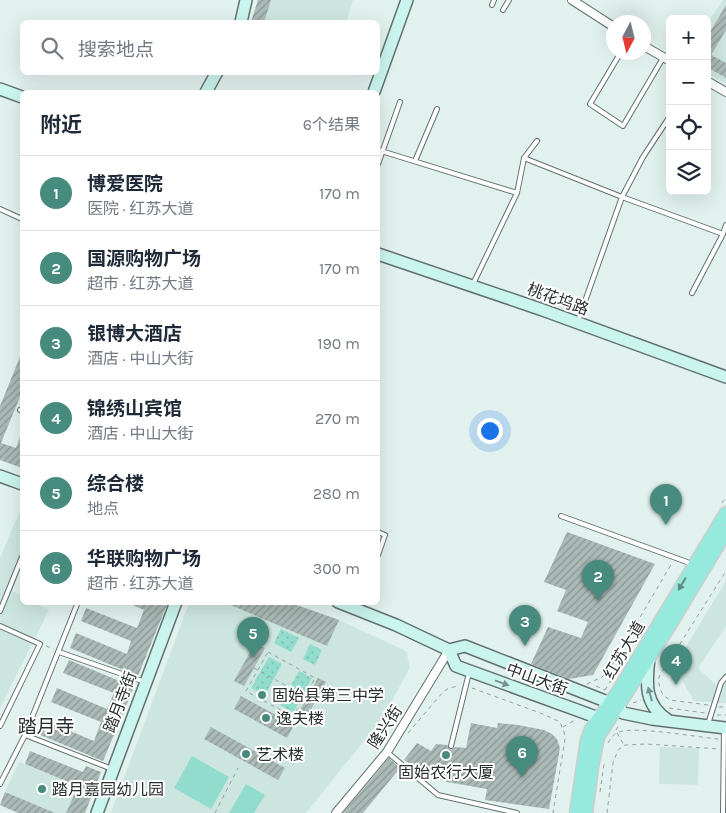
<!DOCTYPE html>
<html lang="zh">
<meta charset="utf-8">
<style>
:root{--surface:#fff;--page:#f6f6f7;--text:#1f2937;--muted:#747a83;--line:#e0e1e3;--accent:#478b7f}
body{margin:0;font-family:Karla,"Noto Sans SC",sans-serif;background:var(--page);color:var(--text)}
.controls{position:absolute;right:15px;top:15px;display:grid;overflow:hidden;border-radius:8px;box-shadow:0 5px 20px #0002}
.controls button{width:45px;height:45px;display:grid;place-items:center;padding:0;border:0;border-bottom:1px solid var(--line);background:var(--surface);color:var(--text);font:25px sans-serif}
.compass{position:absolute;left:606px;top:15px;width:45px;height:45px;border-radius:50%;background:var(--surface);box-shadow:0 5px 20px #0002;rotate:187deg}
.you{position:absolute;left:489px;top:430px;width:18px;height:18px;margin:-12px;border:4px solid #fff;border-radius:50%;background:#1a73e8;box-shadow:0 0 0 8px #1a73e833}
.badge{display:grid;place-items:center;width:32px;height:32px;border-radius:50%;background:var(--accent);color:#fff;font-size:16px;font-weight:700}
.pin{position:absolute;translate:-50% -41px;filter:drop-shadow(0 1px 2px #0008)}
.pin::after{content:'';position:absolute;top:26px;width:18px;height:15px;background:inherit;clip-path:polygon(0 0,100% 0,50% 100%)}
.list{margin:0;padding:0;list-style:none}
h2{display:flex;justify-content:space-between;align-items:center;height:65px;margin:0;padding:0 20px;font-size:21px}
h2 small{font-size:16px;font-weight:400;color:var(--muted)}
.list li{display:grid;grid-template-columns:32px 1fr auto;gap:15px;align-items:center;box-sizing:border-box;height:75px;padding:0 20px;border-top:1px solid var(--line)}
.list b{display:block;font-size:19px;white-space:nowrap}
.list p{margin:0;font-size:16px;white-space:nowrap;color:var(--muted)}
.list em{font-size:16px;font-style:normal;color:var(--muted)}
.icon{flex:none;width:28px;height:28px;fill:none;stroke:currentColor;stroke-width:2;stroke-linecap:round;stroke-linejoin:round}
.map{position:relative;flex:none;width:726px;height:813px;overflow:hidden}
.search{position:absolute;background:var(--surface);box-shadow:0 5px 20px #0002;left:20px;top:20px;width:360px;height:55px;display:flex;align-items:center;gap:12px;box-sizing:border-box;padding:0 18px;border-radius:8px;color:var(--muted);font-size:19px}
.panel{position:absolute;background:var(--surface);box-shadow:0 5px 20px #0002;left:20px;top:90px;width:360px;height:515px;border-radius:8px}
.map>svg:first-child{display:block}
</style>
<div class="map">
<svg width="726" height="813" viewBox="0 0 726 813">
<defs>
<pattern id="park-dots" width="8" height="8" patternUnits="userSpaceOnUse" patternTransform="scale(1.25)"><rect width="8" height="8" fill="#92dccd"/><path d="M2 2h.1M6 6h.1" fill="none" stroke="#7ebdb0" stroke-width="1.8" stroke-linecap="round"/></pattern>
<pattern id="building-hatch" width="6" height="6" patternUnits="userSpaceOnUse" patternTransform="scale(1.25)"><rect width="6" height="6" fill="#abbab6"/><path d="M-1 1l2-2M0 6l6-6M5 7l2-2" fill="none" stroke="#8b9894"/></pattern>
</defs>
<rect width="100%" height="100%" fill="#e1f1ee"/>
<path fill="#cde5df" d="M258 0H353L346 22H251Z
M723 0H726V84L707 73V23Z
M22 506V566L12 591 22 596V602L35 603 49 610 0 708V558Z
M726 581V626L698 668 717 686 726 684V703L694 701 674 666Z
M226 602 230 604 231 602 288 603 317 612 339 620 406 651 410 667 384 716 306 813H111L189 603Z
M660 747 699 748 698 785 659 784Z
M19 762 78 786 66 813H55L5 792Z"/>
<path fill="#92dccd" d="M192 756 229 777 211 809 174 788Z
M246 784 265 795 254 813H229Z"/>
<path fill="url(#park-dots)" d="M281 629 299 638 291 652 274 643Z
M310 644 322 650 315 665 303 659Z
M269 657 282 664 265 695 251 688Z
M299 671 312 678 293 713 280 705Z"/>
<path fill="url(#building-hatch)" d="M258 0H271L264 22H251Z
M726 5V30L711 55 726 63V78L707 67V37Z
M22 352V392L1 443 16 448 22 432V468L0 460V406Z
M567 532 655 564 593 675 569 679 531 664 548 627 581 638 588 622 557 611 566 590 544 582Z
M168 602 138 676 70 648 76 633 127 654 131 641 81 621 86 608 137 628 144 610 126 602Z
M288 602 339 620 327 646 226 603Z
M255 643 265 648 244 686 234 681Z
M69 660 134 687 103 761 38 734 44 720 94 741 101 722 51 702 57 688 107 709 114 693 63 673Z
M318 678 326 682 305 720 297 715Z
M241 696 294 725 287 738 234 709Z
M471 723 497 728 498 723 518 725 544 730 552 734 557 739 560 748 549 809 485 800 487 789 447 782 429 775 404 760 417 743 431 751 436 744 447 745 451 750 455 747 466 748Z
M211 727 285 768 278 780 204 739Z
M30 751 83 772 86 766 101 772 85 813H66L78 786 25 764Z
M389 758 400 768 363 813H343Z
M5 792 55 813H18L0 805Z"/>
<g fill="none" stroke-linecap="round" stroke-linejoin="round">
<defs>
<path id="lane" d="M492 5 494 0
M503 10 509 0
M621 52 590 104 623 126 663 58
M378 150 517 193 524 158 622 197 723 234 692 293
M524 158 537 141
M415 161 437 109
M378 164 400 102
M0 209 22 219
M723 234 726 225
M473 284 517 193
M578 321 622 197 643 157 670 116
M20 410 22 411
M561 516 687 562
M378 532 385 535 378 555
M0 611 22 557
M0 626 40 644 0 726
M59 652 145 682
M708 724 721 683 726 677
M25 735 112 769
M451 746 469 673
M387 752 438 795 517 813
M0 784 25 735 78 602
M723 813 724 730"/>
<path id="street" d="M572 0 614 27
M644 46 670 61
M707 81 726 92
M336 813 387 752 449 650"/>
<path id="secondary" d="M241 22 246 0
M0 89 22 97
M206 92 217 72
M374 92 407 0
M378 254 540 309 726 377
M0 476 22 484
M338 602 396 625 449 650 465 646 618 706 623 713 652 719 726 728
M449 650 456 666 607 721
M649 658C646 684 644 705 669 721
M97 813 176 602"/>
<path id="primary" d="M576 813 587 740 591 729 619 690 726 513
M586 813 592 767 598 737 667 630 726 532"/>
</defs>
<use href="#lane" stroke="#63716e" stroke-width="6"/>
<use href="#street" stroke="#63716e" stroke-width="10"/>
<use href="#secondary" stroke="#63716e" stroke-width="14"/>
<use href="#primary" stroke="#cccdcd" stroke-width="15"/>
<path stroke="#95a19f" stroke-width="1" stroke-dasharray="4 4" stroke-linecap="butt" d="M722 503 726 497
M46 646 54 649
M268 652 315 678 293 717 246 691Z
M254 668 307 697
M587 684 602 677 609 670 672 563
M596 686 605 690
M472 688 543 714 560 722 564 732 565 739 553 813
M605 690 622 664
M633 703 641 700
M708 705 670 700C661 695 658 687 659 677L726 571
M719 707H726
M669 708 705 713
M717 715H726
M563 727 575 720
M616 730 620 723
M408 733 443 692 449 688 459 686
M617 733 624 745
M608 743C611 738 613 734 619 732 635 726 697 737 718 739
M600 792 604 764
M215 813 238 768
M607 813 613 763 618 750 625 745 646 744 719 749"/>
<use href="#lane" stroke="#fff" stroke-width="4"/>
<use href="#street" stroke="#fff" stroke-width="8"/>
<use href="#secondary" stroke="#caf4ee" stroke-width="11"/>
<use href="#primary" stroke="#95eadd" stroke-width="12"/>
</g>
<defs><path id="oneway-solid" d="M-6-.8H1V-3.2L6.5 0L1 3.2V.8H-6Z" transform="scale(1.25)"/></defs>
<use fill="#5f8c86" href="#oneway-solid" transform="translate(682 584) rotate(121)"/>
<g fill="#7a928e">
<use href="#oneway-solid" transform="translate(502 683) rotate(20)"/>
<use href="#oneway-solid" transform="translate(650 694) rotate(-105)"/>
</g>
<g fill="#478b7f" stroke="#fff" stroke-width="2">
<circle cx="262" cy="695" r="5"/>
<circle cx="266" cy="718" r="5"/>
<circle cx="246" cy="754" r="5"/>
<circle cx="446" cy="755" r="5"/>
<circle cx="42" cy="789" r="5"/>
</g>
<g text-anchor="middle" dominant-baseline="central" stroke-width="4" stroke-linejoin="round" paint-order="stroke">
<g font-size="16" fill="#292f2e" stroke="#fff">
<text transform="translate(558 299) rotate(20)">桃花坞路</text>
<text transform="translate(624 650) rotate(-59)">红苏大道</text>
<text transform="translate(537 679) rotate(20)">中山大街</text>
<text transform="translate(120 702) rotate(-69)">踏月寺街</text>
<text transform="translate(385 727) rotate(-57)">隆兴街</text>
</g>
<g font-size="16" fill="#292f2e" stroke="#fff" text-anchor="start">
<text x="272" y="695">固始县第三中学</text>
<text x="276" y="718">逸夫楼</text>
<text x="256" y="754">艺术楼</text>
<text x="446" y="772" text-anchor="middle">固始农行大厦</text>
<text x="52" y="789">踏月嘉园幼儿园</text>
</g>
<g font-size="19" fill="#292f2e" stroke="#fff">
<text x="46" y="727">踏月寺</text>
</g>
</g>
</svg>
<div class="controls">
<button>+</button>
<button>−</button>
<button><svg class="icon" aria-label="locate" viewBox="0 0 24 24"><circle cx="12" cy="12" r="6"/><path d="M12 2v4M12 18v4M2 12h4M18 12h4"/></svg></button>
<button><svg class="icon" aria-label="layers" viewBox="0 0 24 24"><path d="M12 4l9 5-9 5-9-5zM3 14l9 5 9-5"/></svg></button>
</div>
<svg class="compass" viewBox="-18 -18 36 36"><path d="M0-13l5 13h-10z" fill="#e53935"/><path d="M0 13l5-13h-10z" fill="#747a83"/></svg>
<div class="you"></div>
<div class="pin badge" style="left:666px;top:525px">1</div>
<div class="pin badge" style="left:598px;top:601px">2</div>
<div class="pin badge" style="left:525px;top:646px">3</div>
<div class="pin badge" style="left:676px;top:685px">4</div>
<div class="pin badge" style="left:253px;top:658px">5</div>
<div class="pin badge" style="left:522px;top:777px">6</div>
<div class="search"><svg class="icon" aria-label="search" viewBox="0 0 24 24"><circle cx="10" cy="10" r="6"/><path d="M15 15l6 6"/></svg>搜索地点</div>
<section class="panel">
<h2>附近<small>6个结果</small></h2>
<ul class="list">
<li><span class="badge">1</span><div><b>博爱医院</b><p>医院 · 红苏大道</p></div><em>170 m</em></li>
<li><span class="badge">2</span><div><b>国源购物广场</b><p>超市 · 红苏大道</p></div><em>170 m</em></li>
<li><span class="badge">3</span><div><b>银博大酒店</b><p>酒店 · 中山大街</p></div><em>190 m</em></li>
<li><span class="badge">4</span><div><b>锦绣山宾馆</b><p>酒店 · 中山大街</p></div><em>270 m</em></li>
<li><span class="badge">5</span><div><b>综合楼</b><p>地点</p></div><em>280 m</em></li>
<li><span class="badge">6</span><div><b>华联购物广场</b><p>超市 · 红苏大道</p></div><em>300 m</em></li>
</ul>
</section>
</div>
